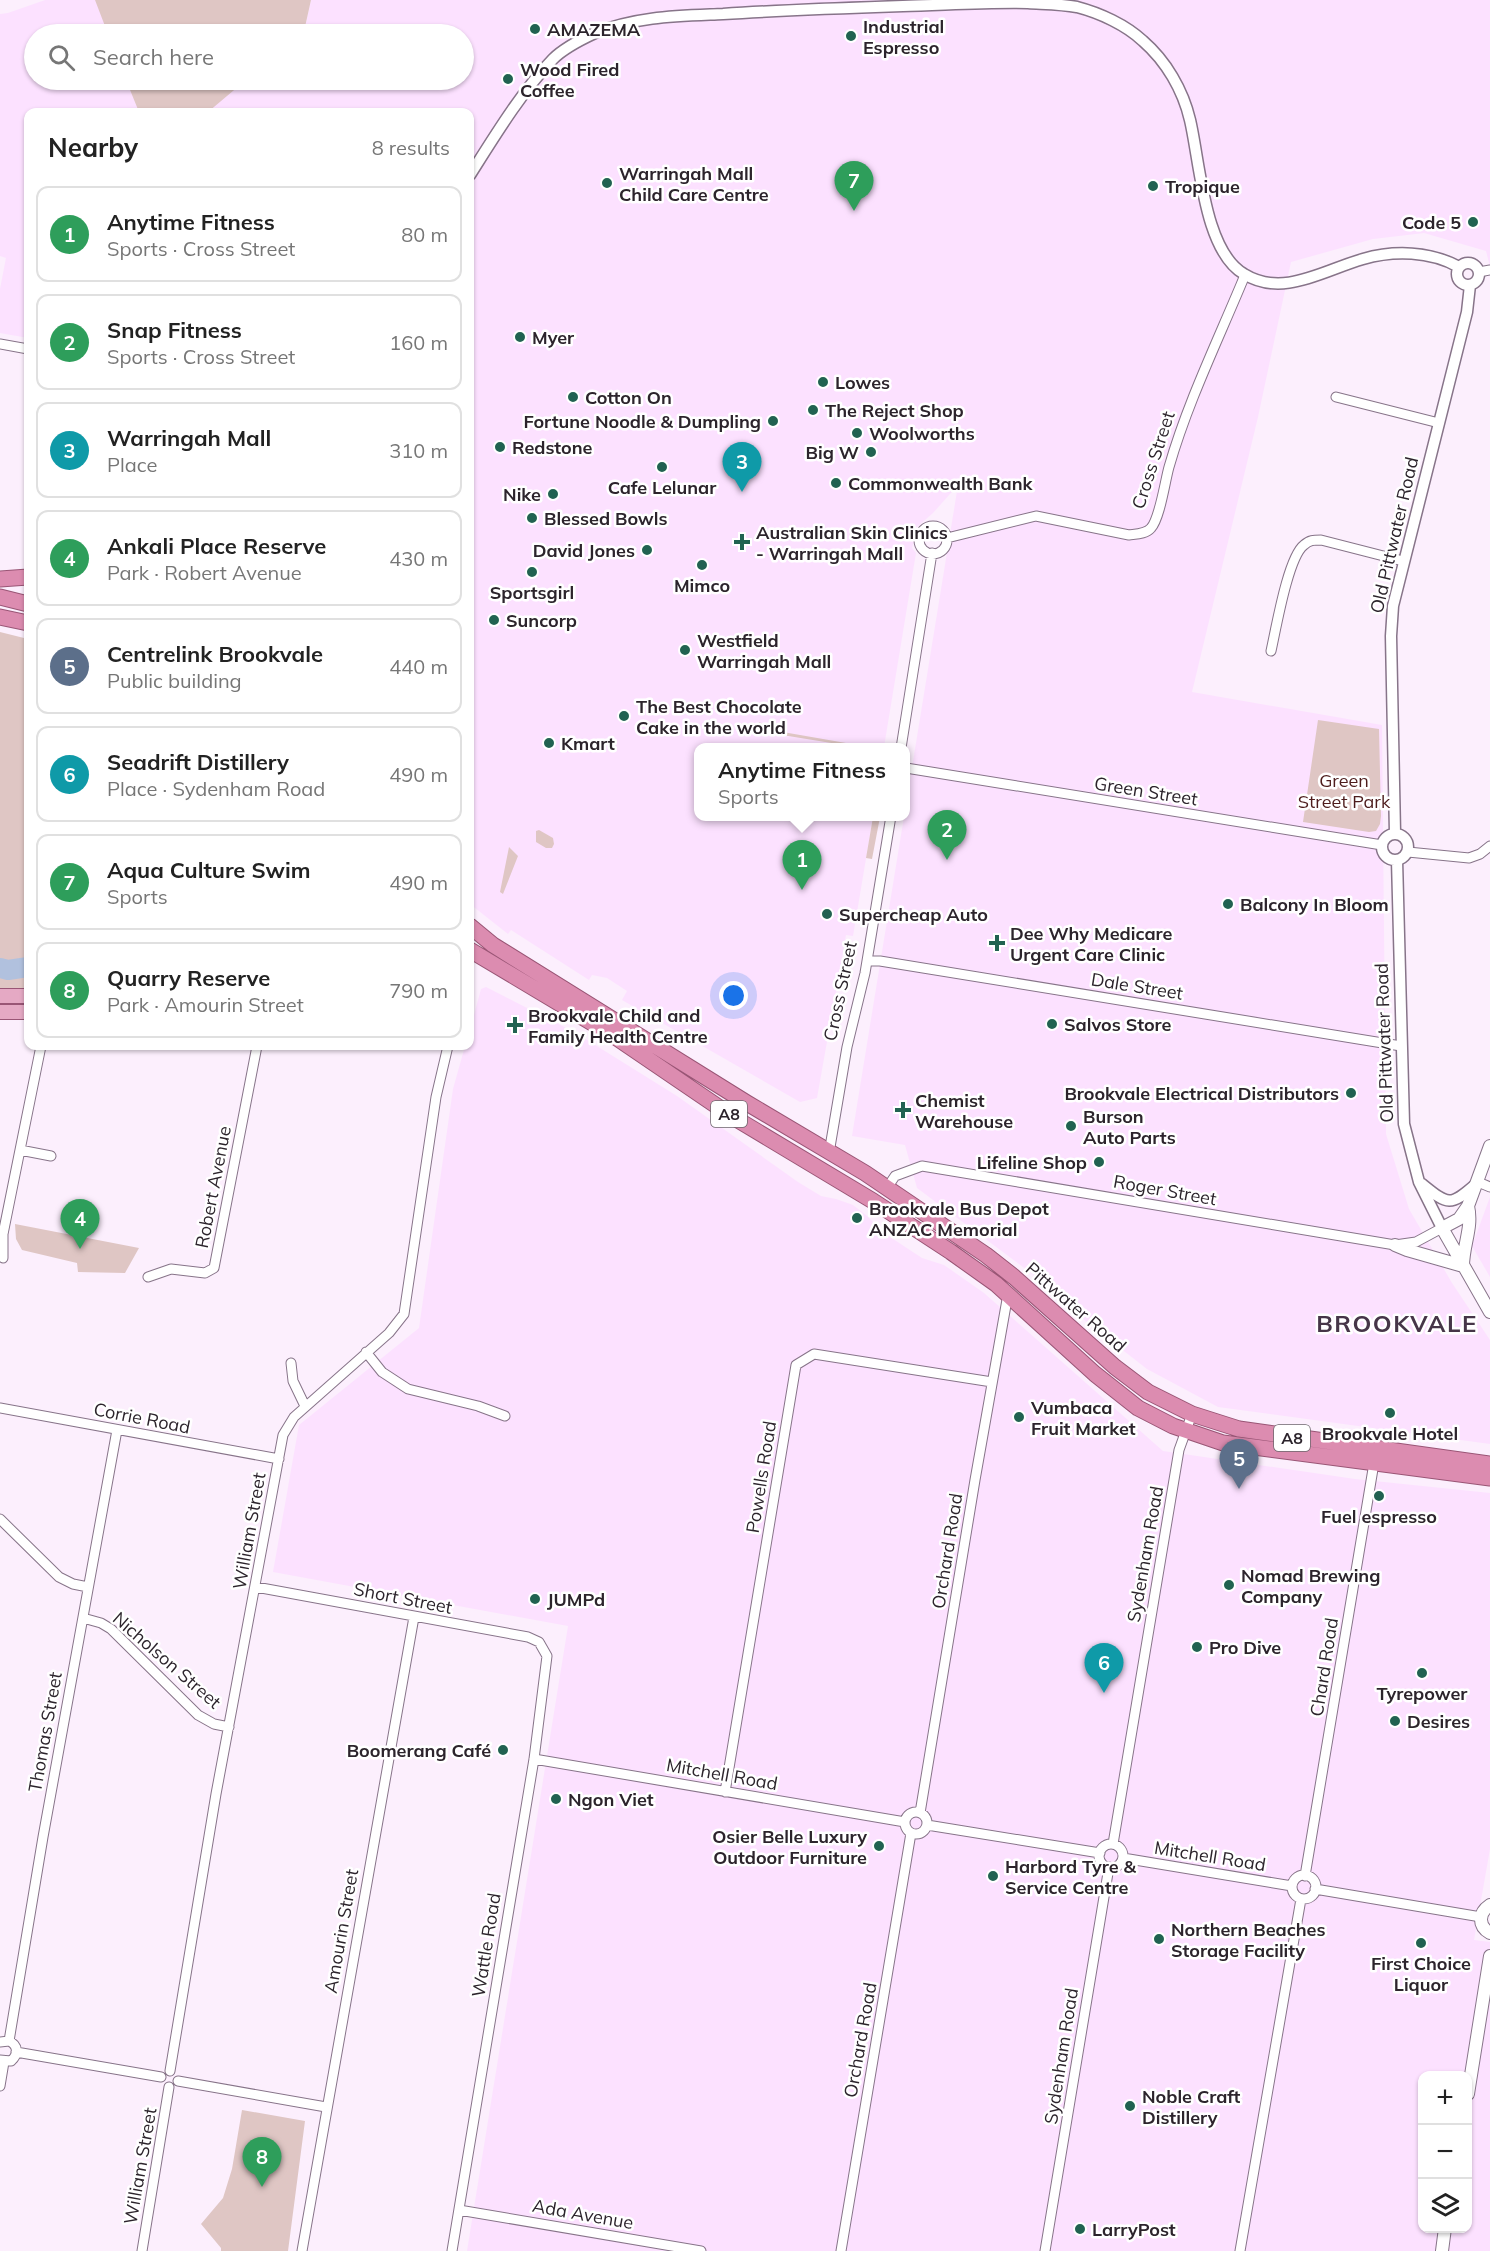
<!DOCTYPE html>
<meta charset="utf-8">
<style>
:root{--surface:#fff;--page:#f6f6f6;--text:#222;--muted:#767676;--line:#e0e0e0;--accent:#216251}
body{margin:0;font-family:Mulish,sans-serif;background:var(--page);color:var(--text)}
.controls{position:absolute;right:18px;bottom:18px;display:grid;overflow:hidden;border-radius:12px;box-shadow:0 2px 4px #0004}
.controls button{width:54px;height:54px;display:grid;place-items:center;padding:0;border:0;border-bottom:2px solid var(--line);background:var(--surface);color:var(--text);font:30px sans-serif}
.you{position:absolute;left:734px;top:996px;width:21px;height:21px;margin:-15px;border:4px solid #fff;border-radius:50%;background:#1a73e8;box-shadow:0 0 0 9px #1a73e833}
.badge{display:grid;place-items:center;width:39px;height:39px;border-radius:50%;background:var(--accent);color:#fff;font-size:20px;font-weight:700}
.pin{position:absolute;translate:-50% -50px;filter:drop-shadow(0 2px 3px #0008)}
.pin::after{content:'';position:absolute;top:32px;width:21px;height:18px;background:inherit;clip-path:polygon(0 0,100% 0,50% 100%)}
.popup{position:absolute;left:694px;top:743px;width:216px;height:78px;box-sizing:border-box;display:grid;place-content:center;border-radius:12px;background:var(--surface);filter:drop-shadow(0 2px 4px #0005);font-size:20px;white-space:nowrap;color:var(--muted)}
.popup b{font-size:22px;color:var(--text)}
.popup::after{content:'';position:absolute;left:50%;top:100%;margin-left:-12px;border:12px solid transparent;border-top-color:var(--surface)}
.list{margin:0;padding:0;list-style:none}
h2{display:flex;justify-content:space-between;align-items:center;height:78px;margin:0;padding:0 24px;font-size:26px}
h2 small{font-size:20px;font-weight:400;color:var(--muted)}
.list li{display:grid;grid-template-columns:39px 1fr auto;gap:18px;align-items:center;box-sizing:border-box;height:96px;margin:0 12px 12px;padding:0 12px;border:2px solid var(--line);border-radius:12px}
.list b{display:block;font-size:22px;white-space:nowrap}
.list p{margin:0;font-size:20px;white-space:nowrap;color:var(--muted)}
.list em{font-size:20px;font-style:normal;color:var(--muted)}
.icon{flex:none;width:33px;height:33px;fill:none;stroke:currentColor;stroke-width:2;stroke-linecap:round;stroke-linejoin:round}
.map{position:relative;flex:none;width:1490px;height:2251px;overflow:hidden}
.search{position:absolute;background:var(--surface);box-shadow:0 2px 4px #0004;left:24px;top:24px;width:450px;height:66px;display:flex;align-items:center;gap:15px;box-sizing:border-box;padding:0 21px;border-radius:33px;color:var(--muted);font-size:22px}
.panel{position:absolute;background:var(--surface);box-shadow:0 2px 4px #0004;left:24px;top:108px;width:450px;height:942px;border-radius:12px}
.map>svg:first-child{display:block}
</style>
<div class="map">
<svg width="1490" height="2251" viewBox="0 0 1490 2251">
<rect width="100%" height="100%" fill="#fceffd"/>
<path fill="#fce1ff" fill-rule="evenodd" d="M45 0H161L213 34H34V80H464V34H297L305 27 311 0H1490V267L1486 251 1424 233 1373 239 1291 262 1258 417 1192 692 1382 725 1386 1134 1409 1209 1452 1283 1490 1340V1444L1218 1407 1147 1369 1088 1323 1031 1273 917 1188 905 1145 852 1136 958 485 933 513 917 527 912 548 916 553 884 747 698 748V816L873 817 853 936 846 935 817 1098 800 1102 622 1000 627 991 607 978 592 975 589 980 511 930 508 934 470 904V204L472 200 470 199V112H28V338L0 333V289L6 258 0 256V14L8 13Z
M486 987 576 1033 677 1096 798 1182 821 1196 836 1199 853 1205 867 1216 884 1233 922 1258 944 1265 984 1293 1163 1451 1355 1479 1490 1493V1849L1474 1940 1490 1942V2251H467L568 1626 273 1572 299 1425 419 1328 453 1089 465 1046H470V1030L481 989ZM1422 2076H1468V2228H1422Z
M1490 1197V1277L1472 1246Z"/>
<path fill="#dfc6c4" d="M95 0H311L305 27 297 34H108Z
M126 80H246L208 112H139Z
M0 632 28 639V990L0 991Z
M1318 720 1379 729 1381 816 1380 824 1376 831 1369 832 1303 822Z
M759 722 777 731 869 747H856L776 734 758 726Z
M873 817H880L872 859 866 858Z
M539 830 553 838 554 844 552 848H546L536 842V831Z
M509 847 518 856 503 894 500 892Z
M15 1224 139 1248 125 1273 78 1272 77 1263 22 1250 16 1239Z
M242 2110 305 2121 288 2251H221V2248L201 2224 223 2198 232 2169Z"/>
<g fill="none" stroke-linecap="round" stroke-linejoin="round">
<path stroke="#b1c1de" stroke-width="20" d="M0 968 8 970 28 967"/>
<defs>
<path id="minor" d="M1479 272 1490 270
M0 344 28 349
M1336 397 1439 423
M919 540a14 14 0 1 1 28 0a14 14 0 1 1-28 0Z
M947 538 1036 516 1129 535C1136 534 1146 534 1151 528 1160 518 1165 481 1169 467 1188 401 1219 338 1245 275
M1271 651C1276 629 1288 557 1304 545 1309 540 1314 540 1321 540L1403 561
M901 748 932 553
M906 768 1382 845
M1408 852 1469 858 1480 854 1490 846
M867 961H880L1401 1046
M20 1150 51 1156
M829 1153 847 1047 865 973 891 816
M1478 1182 1490 1187
M887 1188 895 1176 922 1166 1395 1245 1416 1242 1442 1228
M3 1258V1234L41 1046
M148 1277 171 1269 205 1273 214 1268 257 1046
M366 1352 382 1372 408 1389 478 1406 505 1416
M291 1363 293 1381 305 1406
M0 1408 279 1459
M0 1519 59 1577 73 1584 88 1587
M256 1587 528 1637 539 1642 547 1656 534 1759 452 2251
M83 1618 101 1623 111 1629 198 1715 214 1724 229 1727
M534 1759 905 1822
M725 1792 796 1365 814 1354 992 1382
M905 1823a11 11 0 1 1 22 0a11 11 0 1 1-22 0Z
M920 1813 975 1480 1008 1294
M927 1825 1100 1853
M1113 1844 1179 1450 1192 1414
M1099 1856a12 12 0 1 1 24 0a12 12 0 1 1-24 0Z
M1123 1858 1292 1886
M1292 1887a12 12 0 1 1 24 0a12 12 0 1 1-24 0Z
M1305 1876 1374 1463
M1315 1889 1481 1917
M9 2041 43 1837 117 1430
M0 2042 9 2041C18 2045 19 2054 11 2061L0 2060
M16 2052 161 2077
M170 2071 216 1794 283 1435 294 1417 389 1333 404 1314 436 1097 448 1046
M178 2081 326 2107
M0 2086 4 2062
M459 2210 701 2251
M142 2251 169 2087
M302 2251 414 1617
M841 2251 911 1833
M1045 2251 1109 1867
M1240 2251 1301 1899"/>
<path id="tertiary" d="M470 175C494 137 522 91 553 59 563 49 582 39 595 33 638 16 678 16 723 14 783 10 843 8 903 6 945 5 986 2 1028 3 1044 4 1061 4 1077 7 1100 13 1126 25 1143 41 1166 61 1183 90 1190 120 1200 162 1204 251 1244 274 1283 298 1324 270 1363 259 1394 250 1430 251 1459 267
M1457 274a11 11 0 1 1 22 0a11 11 0 1 1-22 0Z
M1395 833 1391 636 1393 606 1467 312 1470 285
M1382 847a13 13 0 1 1 26 0a13 13 0 1 1-26 0Z
M1397 860 1404 1124 1419 1182 1442 1228
M1422 1184C1448 1205 1450 1207 1476 1184"/>
<path id="secondary" d="M1490 1146 1468 1206 1459 1219 1442 1228 1490 1312
M1395 1245 1407 1250 1463 1266
M1463 1266C1463 1245 1473 1227 1468 1206
M1490 1905C1478 1913 1478 1926 1490 1933
M1468 2094 1490 1956
M1442 2251 1445 2228"/>
<path id="primary" d="M0 996H28
M0 1012H28"/>
<path id="trunk" d="M0 579 28 577
M0 597 28 604
M0 617 28 623
M470 926 493 945 747 1103 865 1173 986 1255 1014 1277 1115 1367 1148 1392 1192 1414 1239 1429 1490 1464
M470 950 614 1036 733 1117 873 1201 951 1252 996 1284 1095 1374 1138 1408 1173 1426 1223 1443 1490 1478"/>
</defs>
<use href="#minor" stroke="#877489" stroke-width="11"/>
<use href="#tertiary" stroke="#877489" stroke-width="13"/>
<use href="#secondary" stroke="#877489" stroke-width="14"/>
<use href="#primary" stroke="#995575" stroke-width="16"/>
<use href="#trunk" stroke="#995575" stroke-width="17"/>
<use href="#minor" stroke="#fff" stroke-width="9"/>
<use href="#tertiary" stroke="#fff" stroke-width="10"/>
<use href="#secondary" stroke="#fff" stroke-width="12"/>
<use href="#primary" stroke="#e5a9c4" stroke-width="14"/>
<use href="#trunk" stroke="#dc8cb0" stroke-width="15"/>
</g>
<g fill="#216251" stroke="#fff" stroke-width="2">
<circle cx="535" cy="29" r="6"/>
<circle cx="851" cy="36" r="6"/>
<circle cx="508" cy="79" r="6"/>
<circle cx="607" cy="183" r="6"/>
<circle cx="1153" cy="186" r="6"/>
<circle cx="1473" cy="222" r="6"/>
<circle cx="520" cy="337" r="6"/>
<circle cx="823" cy="382" r="6"/>
<circle cx="573" cy="397" r="6"/>
<circle cx="813" cy="410" r="6"/>
<circle cx="773" cy="421" r="6"/>
<circle cx="857" cy="433" r="6"/>
<circle cx="500" cy="447" r="6"/>
<circle cx="871" cy="452" r="6"/>
<circle cx="662" cy="467" r="6"/>
<circle cx="836" cy="483" r="6"/>
<circle cx="553" cy="494" r="6"/>
<circle cx="532" cy="518" r="6"/>
<path d="M739 533h6v6h6v6h-6v6h-6v-6h-6v-6h6z"/>
<circle cx="647" cy="550" r="6"/>
<circle cx="702" cy="565" r="6"/>
<circle cx="532" cy="572" r="6"/>
<circle cx="494" cy="620" r="6"/>
<circle cx="685" cy="650" r="6"/>
<circle cx="624" cy="716" r="6"/>
<circle cx="549" cy="743" r="6"/>
<circle cx="1228" cy="904" r="6"/>
<circle cx="827" cy="914" r="6"/>
<path d="M994 934h6v6h6v6h-6v6h-6v-6h-6v-6h6z"/>
<circle cx="1052" cy="1024" r="6"/>
<path d="M512 1016h6v6h6v6h-6v6h-6v-6h-6v-6h6z"/>
<circle cx="1351" cy="1093" r="6"/>
<path d="M900 1101h6v6h6v6h-6v6h-6v-6h-6v-6h6z"/>
<circle cx="1071" cy="1126" r="6"/>
<circle cx="1099" cy="1162" r="6"/>
<circle cx="857" cy="1218" r="6"/>
<circle cx="1390" cy="1413" r="6"/>
<circle cx="1019" cy="1417" r="6"/>
<circle cx="1379" cy="1496" r="6"/>
<circle cx="1229" cy="1585" r="6"/>
<circle cx="535" cy="1599" r="6"/>
<circle cx="1197" cy="1647" r="6"/>
<circle cx="1422" cy="1673" r="6"/>
<circle cx="1395" cy="1721" r="6"/>
<circle cx="503" cy="1750" r="6"/>
<circle cx="556" cy="1799" r="6"/>
<circle cx="879" cy="1846" r="6"/>
<circle cx="993" cy="1876" r="6"/>
<circle cx="1159" cy="1939" r="6"/>
<circle cx="1421" cy="1943" r="6"/>
<circle cx="1130" cy="2106" r="6"/>
<circle cx="1080" cy="2229" r="6"/>
</g>
<g text-anchor="middle" dominant-baseline="central" stroke-width="5" stroke-linejoin="round" paint-order="stroke">
<g fill="#fff" stroke="#6b666b" stroke-width="1.5">
<rect x="711" y="1101" width="36" height="26" rx="4.5"/>
<rect x="1274" y="1425" width="36" height="26" rx="4.5"/>
</g>
<g font-size="16" font-weight="bold" fill="#2c242c">
<text x="729" y="1114">A8</text>
<text x="1292" y="1438">A8</text>
</g>
<g font-size="18" font-weight="bold" fill="#2c242c" stroke="#fff" text-anchor="start">
<text x="863" y="26">Industrial<tspan x="863" dy="21">Espresso</tspan></text>
<text x="547" y="29">AMAZEMA</text>
<text x="520" y="69">Wood Fired<tspan x="520" dy="21">Coffee</tspan></text>
<text x="619" y="173">Warringah Mall<tspan x="619" dy="21">Child Care Centre</tspan></text>
<text x="1165" y="186">Tropique</text>
<text x="1461" y="222" text-anchor="end">Code 5</text>
<text x="532" y="337">Myer</text>
<text x="835" y="382">Lowes</text>
<text x="585" y="397">Cotton On</text>
<text x="825" y="410">The Reject Shop</text>
<text x="761" y="421" text-anchor="end">Fortune Noodle &amp; Dumpling</text>
<text x="869" y="433">Woolworths</text>
<text x="512" y="447">Redstone</text>
<text x="859" y="452" text-anchor="end">Big W</text>
<text x="848" y="483">Commonwealth Bank</text>
<text x="662" y="487" text-anchor="middle">Cafe Lelunar</text>
<text x="541" y="494" text-anchor="end">Nike</text>
<text x="544" y="518">Blessed Bowls</text>
<text x="756" y="532">Australian Skin Clinics<tspan x="756" dy="21">- Warringah Mall</tspan></text>
<text x="635" y="550" text-anchor="end">David Jones</text>
<text x="702" y="585" text-anchor="middle">Mimco</text>
<text x="532" y="592" text-anchor="middle">Sportsgirl</text>
<text x="506" y="620">Suncorp</text>
<text x="697" y="640">Westfield<tspan x="697" dy="21">Warringah Mall</tspan></text>
<text x="636" y="706">The Best Chocolate<tspan x="636" dy="21">Cake in the world</tspan></text>
<text x="561" y="743">Kmart</text>
<text x="1240" y="904">Balcony In Bloom</text>
<text x="839" y="914">Supercheap Auto</text>
<text x="1010" y="933">Dee Why Medicare<tspan x="1010" dy="21">Urgent Care Clinic</tspan></text>
<text x="528" y="1015">Brookvale Child and<tspan x="528" dy="21">Family Health Centre</tspan></text>
<text x="1064" y="1024">Salvos Store</text>
<text x="1339" y="1093" text-anchor="end">Brookvale Electrical Distributors</text>
<text x="915" y="1100">Chemist<tspan x="915" dy="21">Warehouse</tspan></text>
<text x="1083" y="1116">Burson<tspan x="1083" dy="21">Auto Parts</tspan></text>
<text x="1087" y="1162" text-anchor="end">Lifeline Shop</text>
<text x="869" y="1208">Brookvale Bus Depot<tspan x="869" dy="21">ANZAC Memorial</tspan></text>
<text x="1031" y="1407">Vumbaca<tspan x="1031" dy="21">Fruit Market</tspan></text>
<text x="1390" y="1433" text-anchor="middle">Brookvale Hotel</text>
<text x="1379" y="1516" text-anchor="middle">Fuel espresso</text>
<text x="1241" y="1575">Nomad Brewing<tspan x="1241" dy="21">Company</tspan></text>
<text x="547" y="1599">JUMPd</text>
<text x="1209" y="1647">Pro Dive</text>
<text x="1422" y="1693" text-anchor="middle">Tyrepower</text>
<text x="1407" y="1721">Desires</text>
<text x="491" y="1750" text-anchor="end">Boomerang Café</text>
<text x="568" y="1799">Ngon Viet</text>
<text x="867" y="1836" text-anchor="end">Osier Belle Luxury<tspan x="867" dy="21">Outdoor Furniture</tspan></text>
<text x="1005" y="1866">Harbord Tyre &amp;<tspan x="1005" dy="21">Service Centre</tspan></text>
<text x="1171" y="1929">Northern Beaches<tspan x="1171" dy="21">Storage Facility</tspan></text>
<text x="1421" y="1963" text-anchor="middle">First Choice<tspan x="1421" dy="21">Liquor</tspan></text>
<text x="1142" y="2096">Noble Craft<tspan x="1142" dy="21">Distillery</tspan></text>
<text x="1092" y="2229">LarryPost</text>
</g>
<g font-size="18" fill="#2c242c" stroke="#fff">
<text transform="translate(1153 460) rotate(-72)">Cross Street</text>
<text transform="translate(1394 535) rotate(-77)">Old Pittwater Road</text>
<text transform="translate(1146 791) rotate(9)">Green Street</text>
<text transform="translate(1137 986) rotate(9)">Dale Street</text>
<text transform="translate(840 991) rotate(-78)">Cross Street</text>
<text transform="translate(1384 1043) rotate(-92)">Old Pittwater Road</text>
<text transform="translate(213 1187) rotate(-79)">Robert Avenue</text>
<text transform="translate(1165 1190) rotate(10)">Roger Street</text>
<text transform="translate(1076 1307) rotate(41)">Pittwater Road</text>
<text transform="translate(142 1418) rotate(11)">Corrie Road</text>
<text transform="translate(761 1477) rotate(-81)">Powells Road</text>
<text transform="translate(249 1531) rotate(-80)">William Street</text>
<text transform="translate(947 1551) rotate(-81)">Orchard Road</text>
<text transform="translate(1145 1554) rotate(-80)">Sydenham Road</text>
<text transform="translate(403 1598) rotate(11)">Short Street</text>
<text transform="translate(167 1660) rotate(41)">Nicholson Street</text>
<text transform="translate(1324 1667) rotate(-81)">Chard Road</text>
<text transform="translate(45 1732) rotate(-80)">Thomas Street</text>
<text transform="translate(722 1774) rotate(10)">Mitchell Road</text>
<text transform="translate(1210 1856) rotate(9)">Mitchell Road</text>
<text transform="translate(341 1931) rotate(-80)">Amourin Street</text>
<text transform="translate(486 1945) rotate(-81)">Wattle Road</text>
<text transform="translate(860 2040) rotate(-80)">Orchard Road</text>
<text transform="translate(1061 2056) rotate(-81)">Sydenham Road</text>
<text transform="translate(140 2166) rotate(-80)">William Street</text>
<text transform="translate(583 2214) rotate(10)">Ada Avenue</text>
</g>
<g font-size="18" fill="#4d1c1c" stroke="#fff">
<text x="1344" y="780">Green<tspan x="1344" dy="21">Street Park</tspan></text>
</g>
<g font-size="24" font-weight="bold" letter-spacing="1.5" fill="#463548" stroke="#fff">
<text x="1397" y="1323">BROOKVALE</text>
</g>
</g>
</svg>
<div class="controls">
<button>+</button>
<button>−</button>
<button><svg class="icon" aria-label="layers" viewBox="0 0 24 24"><path d="M12 4l9 5-9 5-9-5zM3 14l9 5 9-5"/></svg></button>
</div>
<div class="you"></div>
<div class="pin badge" style="left:802px;top:890px;background:#2e9e5b">1</div>
<div class="popup"><b>Anytime Fitness</b>Sports</div>
<div class="pin badge" style="left:947px;top:860px;background:#2e9e5b">2</div>
<div class="pin badge" style="left:742px;top:492px;background:#0f9aa8">3</div>
<div class="pin badge" style="left:80px;top:1249px;background:#2e9e5b">4</div>
<div class="pin badge" style="left:1239px;top:1489px;background:#5c6f8a">5</div>
<div class="pin badge" style="left:1104px;top:1693px;background:#0f9aa8">6</div>
<div class="pin badge" style="left:854px;top:211px;background:#2e9e5b">7</div>
<div class="pin badge" style="left:262px;top:2187px;background:#2e9e5b">8</div>
<div class="search"><svg class="icon" aria-label="search" viewBox="0 0 24 24"><circle cx="10" cy="10" r="6"/><path d="M15 15l6 6"/></svg>Search here</div>
<section class="panel">
<h2>Nearby<small>8 results</small></h2>
<ul class="list">
<li><span class="badge" style="background:#2e9e5b">1</span><div><b>Anytime Fitness</b><p>Sports · Cross Street</p></div><em>80 m</em></li>
<li><span class="badge" style="background:#2e9e5b">2</span><div><b>Snap Fitness</b><p>Sports · Cross Street</p></div><em>160 m</em></li>
<li><span class="badge" style="background:#0f9aa8">3</span><div><b>Warringah Mall</b><p>Place</p></div><em>310 m</em></li>
<li><span class="badge" style="background:#2e9e5b">4</span><div><b>Ankali Place Reserve</b><p>Park · Robert Avenue</p></div><em>430 m</em></li>
<li><span class="badge" style="background:#5c6f8a">5</span><div><b>Centrelink Brookvale</b><p>Public building</p></div><em>440 m</em></li>
<li><span class="badge" style="background:#0f9aa8">6</span><div><b>Seadrift Distillery</b><p>Place · Sydenham Road</p></div><em>490 m</em></li>
<li><span class="badge" style="background:#2e9e5b">7</span><div><b>Aqua Culture Swim</b><p>Sports</p></div><em>490 m</em></li>
<li><span class="badge" style="background:#2e9e5b">8</span><div><b>Quarry Reserve</b><p>Park · Amourin Street</p></div><em>790 m</em></li>
</ul>
</section>
</div>
